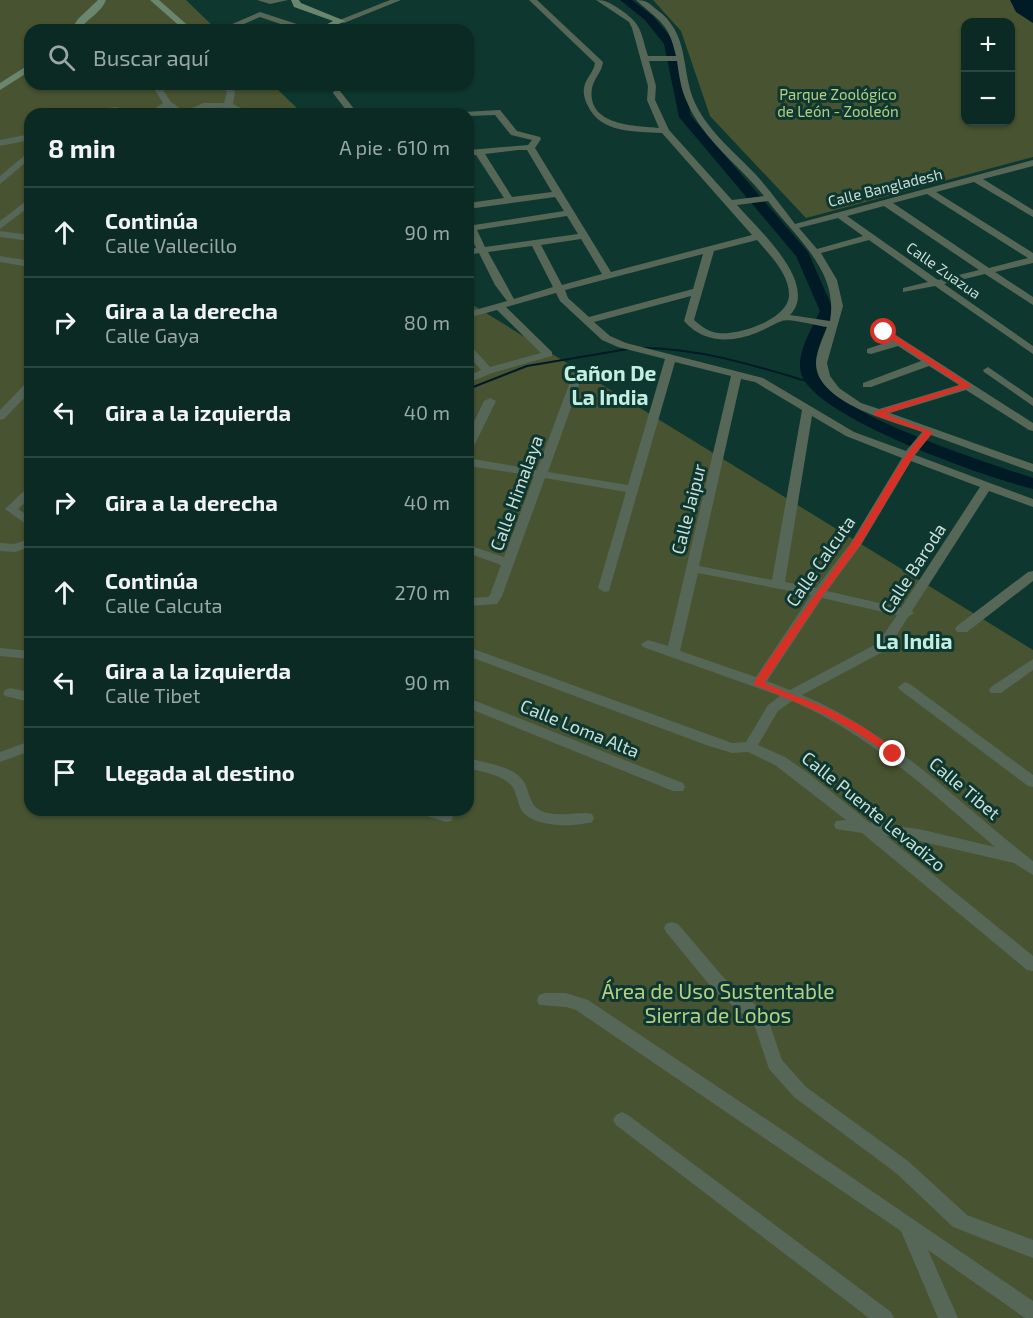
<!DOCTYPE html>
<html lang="es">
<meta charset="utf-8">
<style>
:root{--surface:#0a2a23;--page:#183630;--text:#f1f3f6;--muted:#99a7a6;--line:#2a4641}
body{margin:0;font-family:"Exo 2",sans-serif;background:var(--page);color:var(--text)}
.controls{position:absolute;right:18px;top:18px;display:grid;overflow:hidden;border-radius:12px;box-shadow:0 2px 4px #0004}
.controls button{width:54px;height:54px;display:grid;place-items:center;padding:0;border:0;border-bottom:2px solid var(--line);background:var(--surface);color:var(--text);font:30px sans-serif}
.stop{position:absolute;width:18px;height:18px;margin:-14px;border:4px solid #d93025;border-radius:50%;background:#fff}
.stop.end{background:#d93025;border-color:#fff;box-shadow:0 2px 6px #0008}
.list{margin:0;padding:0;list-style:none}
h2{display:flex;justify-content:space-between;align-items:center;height:78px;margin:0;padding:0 24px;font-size:26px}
h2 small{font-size:20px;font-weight:400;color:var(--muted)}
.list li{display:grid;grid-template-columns:39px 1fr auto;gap:18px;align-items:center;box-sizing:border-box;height:90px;padding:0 24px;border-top:2px solid var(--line)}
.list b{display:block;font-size:22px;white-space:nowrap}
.list p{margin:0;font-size:20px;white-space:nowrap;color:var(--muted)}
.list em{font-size:20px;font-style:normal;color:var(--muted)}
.icon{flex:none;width:33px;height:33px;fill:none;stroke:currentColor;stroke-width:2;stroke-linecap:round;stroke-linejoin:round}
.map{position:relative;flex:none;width:1033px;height:1318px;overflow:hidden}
.search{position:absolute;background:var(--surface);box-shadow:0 2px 4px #0004;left:24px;top:24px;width:450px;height:66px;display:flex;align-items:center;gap:15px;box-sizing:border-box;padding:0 21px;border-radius:18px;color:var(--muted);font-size:22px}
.panel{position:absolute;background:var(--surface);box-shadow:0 2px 4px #0004;left:24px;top:108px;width:450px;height:708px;border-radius:18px}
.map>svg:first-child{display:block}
</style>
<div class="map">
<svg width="1033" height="1318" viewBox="0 0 1033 1318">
<rect width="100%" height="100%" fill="#0e382f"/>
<path fill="#485331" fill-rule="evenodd" d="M0 0H186L217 30H30V84H272L303 114H30V810H468V302L1033 650V1318H0Z
M653 0H1033V157L806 218 710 116 681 31ZM966 22H1010V122H966Z"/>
<path fill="#001a26" d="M1010 0H1033V23L1016 12Z"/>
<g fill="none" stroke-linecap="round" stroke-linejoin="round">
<path stroke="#001a26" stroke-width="2" d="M641 348C700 348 756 366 813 383
M468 389 527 366 628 349"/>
<path fill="#001a26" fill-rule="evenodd" d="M620 0H632L653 16 674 41 691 116 808 252 834 311C827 329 812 352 817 372 827 413 992 464 1033 478V489C985 477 821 420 802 376 794 357 812 328 820 311L796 256 679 117 664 44 645 20Z"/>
<path fill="#566758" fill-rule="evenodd" d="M257 0H288L270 4Z
M390 0H401L344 23 337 21Z
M529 0H537L603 62C602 72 594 78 592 88 586 126 635 126 659 128L647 100 648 86 632 28 629 22 596 0C606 0 610 3 618 8 642 24 640 30 648 56H676C669 23 659 21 636 0 646 0 649 3 656 9 691 34 680 70 695 103 709 133 736 153 758 177 771 192 783 208 795 224L1033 160V166L983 179 1033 210V217L974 182 936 192 1033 253V263L995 272 1033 297V305L985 274 944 284 1033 346V354L935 286 903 292V288L928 282 869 240 821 253 837 280 843 306 827 363 830 376 839 388 861 403 879 409 959 385 929 366 871 387H863V383L921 361 898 346 871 354 867 353V349L891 341 879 332 884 329 888 330 1033 423V431L1029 430 966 390 890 413 1033 464V472L931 435 915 455 1033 499V507L989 491 912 611 914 613 908 617 888 649 802 695C892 732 957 802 1033 861V875L1014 863 919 841 886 836 1033 956V971L1027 970 862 833 836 829 834 825 836 821 846 820 775 765 748 752 732 753 706 745 468 656V647L732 743 746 742 768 705 780 696 643 647 641 644 648 640 668 646 731 376 675 362 609 591 604 592 598 588 626 492 545 478 502 596 497 604 468 606V598L488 597 490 595 501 565 468 553V545L504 557 534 476 468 466V458L537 470 573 374 578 371 583 374 548 472 628 485 665 359 618 347 602 340 560 301 556 293 506 307 552 352V356L492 373 468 383V376L481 370 468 355V346L472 347 490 367 541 353 497 310 468 318V312L507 301 495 285 479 253 468 255V249L476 248 468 231V219L474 225 564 211 555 197 468 209V203L504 198 476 155 468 156V150L528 145 532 140 511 135 495 115 468 116V114H462L463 112 500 110 517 131 540 137 541 139 535 148 611 272 752 235 662 133C636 131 601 134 588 106 585 101 583 94 584 88 585 79 594 72 595 63ZM649 61H677C679 75 681 90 687 102 703 140 739 165 764 196L732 200 669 130 655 100 656 86ZM518 150H527L552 192 512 197 485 154ZM927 194 1028 258 989 268 893 203ZM768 201C796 238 839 271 830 321L790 315C820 284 757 228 737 205ZM884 206 979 270 938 280 847 216ZM567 216 578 234 485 247 477 230ZM838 218 863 236 817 249 799 228ZM581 239 602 274 562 285 541 245ZM757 240C769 254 789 274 789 294 790 319 738 336 718 333 709 332 702 327 694 320L714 251ZM532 246 553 287 514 299 488 252ZM703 254 693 289 589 317 568 298 565 290ZM691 296 684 321C703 343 731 343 756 333 765 330 773 324 782 321 790 318 817 326 827 327 823 338 817 350 816 362 815 403 892 421 922 432L906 451 854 432 763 378 626 343 610 336 594 322ZM741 379 755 382 802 410 772 580 699 566ZM812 416 846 436 902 458 850 544 816 588 785 582ZM911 461 980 487 901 608 827 591 861 545ZM698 573 811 595 756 677 680 651ZM822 598 897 615 878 643 790 690 767 681ZM792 701C871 735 930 792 995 847L919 829 870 823 808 773 785 757 758 745 778 711Z
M260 12 309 28 310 30H298L260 17 237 27 230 25Z
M151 84H159L171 102 184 111 204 103H224L227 92 221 84H229L235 92 233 104 253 114C242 114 235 109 225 108 203 106 187 121 168 108L156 114H146L163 103Z
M334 91H340L358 114H349L333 93Z
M116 107 129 110 135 114 116 112 86 114 100 109Z
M30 134V140L0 146V140Z
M30 151V159L0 184V176Z
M30 198V206L0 229V221Z
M0 231 30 235V241L0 237Z
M0 256 30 261V267L0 262Z
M988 367 1033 398V406L984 372 983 370Z
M30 382V392L4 419 0 420V410L26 383Z
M490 398 496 401 474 446 468 449V434L484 401Z
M30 488V498L18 509 30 517V527L5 509 26 489Z
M30 539V547L15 552 0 551V543L14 544Z
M1033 571V581L967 632H957L955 629 957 626 1028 572Z
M0 648 30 651V659L0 656Z
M1033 659V670L1001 693H991L989 690 991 687Z
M905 682 910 684 1033 775V787L1028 786 900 690 898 687Z
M10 688 30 692V702L5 696 3 693 5 690Z
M468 698 683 783 685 787 683 791H673L468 708Z
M30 741V751L0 762V752Z
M468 758C485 763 508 765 521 778 528 785 528 796 533 804 543 819 572 813 587 813L592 814 594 818 592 822C574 827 535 828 522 811 517 803 517 792 511 785 500 774 482 772 468 768Z
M419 810H442L451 813 453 817 451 821 446 822 421 814Z
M672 922 678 924 724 978 757 1006 768 1019 782 1060 806 1087 908 1161 967 1215 1033 1240V1258L953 1227 896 1173 794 1097 769 1069 755 1027 745 1016 712 988 666 932 664 928 666 924Z
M545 993H566L588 1000 775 1125 1033 1301V1318H1025L928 1250 958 1318H938L901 1231 576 1010 566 1007 539 1005 537 1000 539 995Z
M622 1112 628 1115 891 1312 894 1318H869L616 1125 613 1120 616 1115Z"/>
<path fill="#6a866e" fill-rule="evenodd" d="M98 0H106C102 12 87 19 79 30H71L78 19Z
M150 0H159L193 30H184Z
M291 0H299L301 3 345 21 327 30H316L333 21 294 7Z
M30 64V71L0 90V83Z"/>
</g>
<path fill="#d93025" d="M882 330H887L972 386 885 414 933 432 916 452 860 545 823 595 764 683 831 710 863 727 897 751V756L893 757 856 732 824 714 753 684C784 636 819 591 851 544 876 508 894 466 924 432L874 415V412L961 385 882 333Z"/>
<g text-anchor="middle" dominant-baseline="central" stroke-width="6" stroke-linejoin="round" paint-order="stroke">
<g font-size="15" fill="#b6ce85" stroke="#0e382f">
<text x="838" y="94">Parque Zoológico<tspan x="838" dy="17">de León - Zooleón</tspan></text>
</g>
<g font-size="15" fill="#cadfd9" stroke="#0e382f">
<text transform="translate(885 187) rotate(-14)">Calle Bangladesh</text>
<text transform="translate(944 270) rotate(35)">Calle Zuazua</text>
</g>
<g font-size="18" fill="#cadfd9" stroke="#0e382f">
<text transform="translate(516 493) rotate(-70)">Calle Himalaya</text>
<text transform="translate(688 509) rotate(-76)">Calle Jaipur</text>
<text transform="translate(820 561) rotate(-55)">Calle Calcuta</text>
<text transform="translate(913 568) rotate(-57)">Calle Baroda</text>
<text transform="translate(580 728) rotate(22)">Calle Loma Alta</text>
<text transform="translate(965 788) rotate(40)">Calle Tibet</text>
<text transform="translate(874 811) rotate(39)">Calle Puente Levadizo</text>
</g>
<g font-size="21" font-weight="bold" fill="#c2efe2" stroke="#0e382f">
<text x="610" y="372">Cañon De<tspan x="610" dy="24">La India</tspan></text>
<text x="914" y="640">La India</text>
</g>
<g font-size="21" fill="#b6ce85" stroke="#0e382f">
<text x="718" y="990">Área de Uso Sustentable<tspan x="718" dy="24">Sierra de Lobos</tspan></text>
</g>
</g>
</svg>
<div class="controls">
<button>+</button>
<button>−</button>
</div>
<div class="stop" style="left:884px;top:332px"></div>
<div class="stop end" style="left:893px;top:754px"></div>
<div class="search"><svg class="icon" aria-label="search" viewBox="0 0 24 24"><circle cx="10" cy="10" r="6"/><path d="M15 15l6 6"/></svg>Buscar aquí</div>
<section class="panel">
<h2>8 min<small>A pie · 610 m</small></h2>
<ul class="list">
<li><svg class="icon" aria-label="ahead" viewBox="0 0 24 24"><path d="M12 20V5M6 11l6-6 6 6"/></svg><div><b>Continúa</b><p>Calle Vallecillo</p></div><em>90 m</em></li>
<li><svg class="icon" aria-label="right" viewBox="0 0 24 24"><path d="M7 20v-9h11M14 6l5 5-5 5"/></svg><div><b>Gira a la derecha</b><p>Calle Gaya</p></div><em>80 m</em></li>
<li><svg class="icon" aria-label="left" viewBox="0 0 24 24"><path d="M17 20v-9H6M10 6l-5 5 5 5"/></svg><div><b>Gira a la izquierda</b></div><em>40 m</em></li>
<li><svg class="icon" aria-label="right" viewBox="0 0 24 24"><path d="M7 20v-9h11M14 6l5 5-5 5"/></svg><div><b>Gira a la derecha</b></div><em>40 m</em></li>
<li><svg class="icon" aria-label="ahead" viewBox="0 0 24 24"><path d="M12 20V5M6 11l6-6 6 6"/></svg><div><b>Continúa</b><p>Calle Calcuta</p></div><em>270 m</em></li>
<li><svg class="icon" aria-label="left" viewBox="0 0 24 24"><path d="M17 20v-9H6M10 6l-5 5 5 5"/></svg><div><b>Gira a la izquierda</b><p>Calle Tibet</p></div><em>90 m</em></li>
<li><svg class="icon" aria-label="arrive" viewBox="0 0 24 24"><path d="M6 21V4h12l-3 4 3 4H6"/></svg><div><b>Llegada al destino</b></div></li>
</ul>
</section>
</div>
